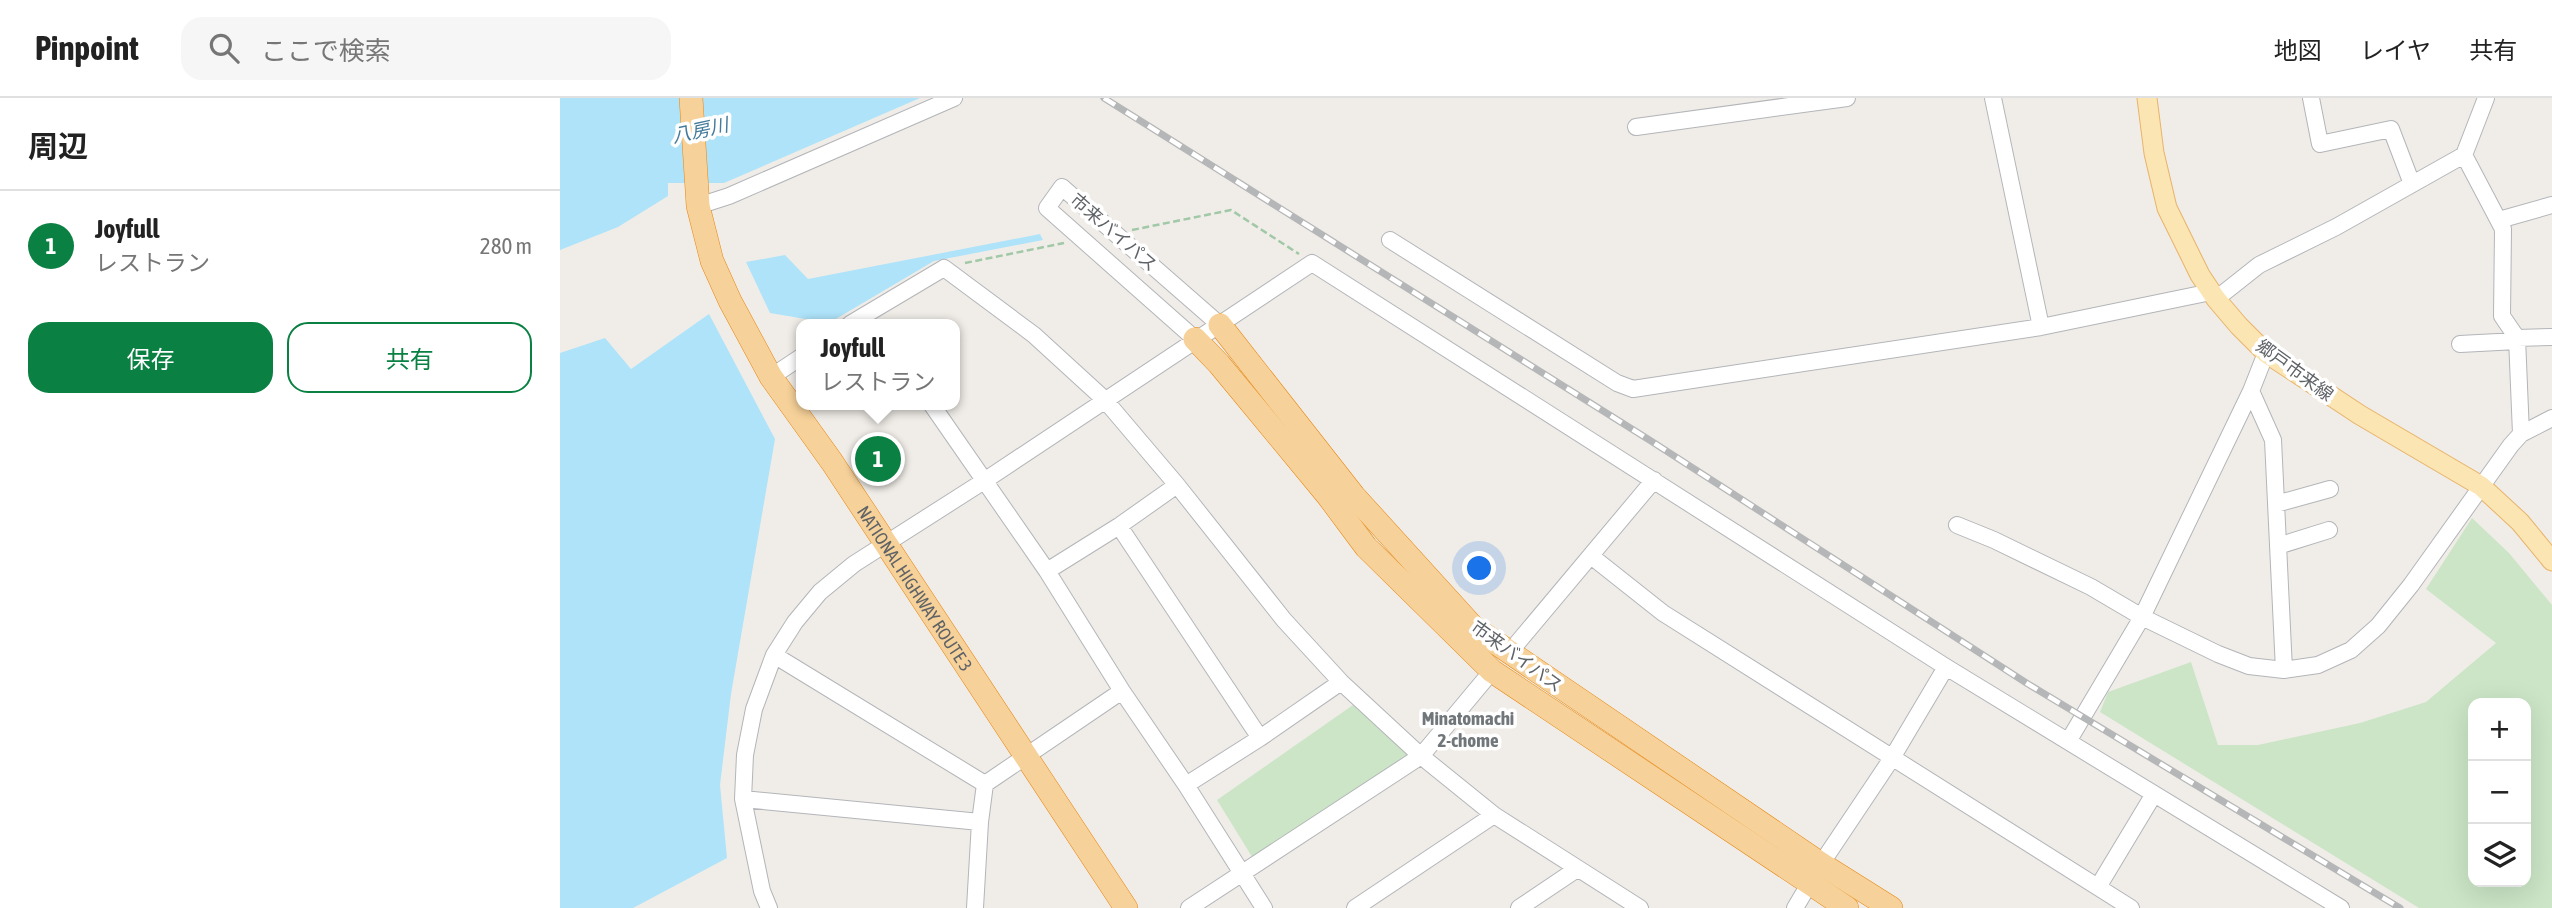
<!DOCTYPE html>
<html lang="ja">
<meta charset="utf-8">
<style>
:root{--surface:#fff;--page:#f6f6f6;--text:#222;--muted:#767676;--line:#e0e0e0;--accent:#0b8043}
body{margin:0;font-family:"Asap Condensed","Noto Sans JP",sans-serif;background:var(--page);color:var(--text)}
.controls{position:absolute;right:21px;bottom:21px;display:grid;overflow:hidden;border-radius:14px;box-shadow:0 7px 28px #0002}
.controls button{width:63px;height:63px;display:grid;place-items:center;padding:0;border:0;border-bottom:2px solid var(--line);background:var(--surface);color:var(--text);font:35px sans-serif}
.you{position:absolute;left:920px;top:471px;width:24px;height:24px;margin:-18px;border:5px solid #fff;border-radius:50%;background:#1a73e8;box-shadow:0 0 0 10px #1a73e833}
.badge{display:grid;place-items:center;width:46px;height:46px;border-radius:50%;background:var(--accent);color:#fff;font-size:23px;font-weight:700}
.pin{position:absolute;translate:-50% -50%;border:4px solid #fff;box-shadow:0 2px 7px #0006}
.popup{position:absolute;left:236px;top:221px;width:164px;height:91px;box-sizing:border-box;display:grid;place-content:center;border-radius:14px;background:var(--surface);filter:drop-shadow(0 2px 5px #0005);font-size:23px;white-space:nowrap;color:var(--muted)}
.popup b{font-size:26px;color:var(--text)}
.popup::after{content:'';position:absolute;left:50%;top:100%;margin-left:-14px;border:14px solid transparent;border-top-color:var(--surface)}
.list{margin:0;padding:0;list-style:none}
h2{display:flex;justify-content:space-between;align-items:center;height:91px;margin:0;padding:0 28px;font-size:30px}
h2 small{font-size:23px;font-weight:400;color:var(--muted)}
.list li{display:grid;grid-template-columns:46px 1fr auto;gap:21px;align-items:center;box-sizing:border-box;height:112px;padding:0 28px;border-top:2px solid var(--line)}
.list b{display:block;font-size:26px;white-space:nowrap}
.list p{margin:0;font-size:23px;white-space:nowrap;color:var(--muted)}
.list em{font-size:23px;font-style:normal;color:var(--muted)}
.actions{display:flex;gap:14px;padding:21px 28px}
.actions a{flex:1;padding:16px 0;border:2px solid var(--accent);border-radius:21px;text-align:center;font-size:24px;color:var(--accent)}
.actions .main{background:var(--accent);color:#fff}
.icon{flex:none;width:38px;height:38px;fill:none;stroke:currentColor;stroke-width:2;stroke-linecap:round;stroke-linejoin:round}
.map{position:relative;flex:none;width:1992px;height:810px;overflow:hidden}
header{display:flex;align-items:center;gap:42px;box-sizing:border-box;height:98px;padding:0 35px;background:var(--surface);border-bottom:2px solid var(--line)}
header strong{font-size:33px}
nav{display:flex;gap:38px;margin-inline-start:auto;font-size:24px}
.search{width:490px;height:63px;background:var(--page);display:flex;align-items:center;gap:18px;box-sizing:border-box;padding:0 24px;border-radius:21px;color:var(--muted);font-size:26px}
main{display:flex}
aside{flex:1;background:var(--surface)}
.map>svg:first-child{display:block}
</style>
<header>
<strong>Pinpoint</strong>
<div class="search"><svg class="icon" aria-label="search" viewBox="0 0 24 24"><circle cx="10" cy="10" r="6"/><path d="M15 15l6 6"/></svg>ここで検索</div>
<nav><a>地図</a><a>レイヤ</a><a>共有</a></nav>
</header>
<main>
<aside>
<h2>周辺<small></small></h2>
<ul class="list">
<li><span class="badge">1</span><div><b>Joyfull</b><p>レストラン</p></div><em>280 m</em></li>
</ul>
<div class="actions"><a class="main">保存</a><a>共有</a></div>
</aside>
<div class="map">
<svg width="1992" height="810" viewBox="0 0 1992 810">
<rect width="100%" height="100%" fill="#f0ede8"/>
<path fill="#cbe5c6" fill-rule="evenodd" d="M1912 420 1949 455 1992 507V810H1859L1540 614 1548 594 1631 564 1658 647H1698L1800 625 1866 604 1936 545 1866 491ZM1913 605H1966V784H1913Z
M793 607 854 657 694 762 657 702Z"/>
<path fill="#aee3f9" d="M0 0H360L164 85H108V98L58 129 0 152Z
M480 136 483 142 374 163 269 225 210 215 186 164 225 157 248 181Z
M149 216 215 341 171 596 160 687 167 760 73 810H0V255L45 240 71 271Z"/>
<g fill="none" stroke-linecap="round" stroke-linejoin="round">
<defs>
<path id="minor" d="M1433 0 1481 229
M1751 0 1760 46 1831 31 1852 86
M1076 29 1287 0
M1904 57 1943 131 1942 218 1957 240 1961 336
M138 108 169 98 394 0
M1939 122 1992 107
M830 142 1057 285 1073 291 1481 229 1651 194
M1656 201 1699 167 1776 129 1904 57 1926 0
M290 226 384 170 474 237 544 301 617 387 724 522 781 584 861 658 934 717 1080 810
M1957 240 1992 239
M635 241 487 110 502 89 660 227
M1900 246 1957 243
M211 279 241 259
M1691 293 1713 342 1724 572
M372 307 487 473 562 593 626 687 704 810
M1716 406 1770 391
M1397 427 1434 442 1531 489 1582 519 1658 556 1689 568 1724 572 1758 567 1791 552 1818 528 1851 487 1951 347 1961 336 1992 320
M559 428 700 640
M1718 448 1769 432
M1031 458 1103 515 1571 810
M487 473 559 428 617 387
M949 555 1094 382
M214 557 425 686
M1509 642 1582 519 1691 293 1706 255
M626 687 700 640 781 584
M183 701 420 724
M1538 789 1594 696
M209 810 202 793 183 701 185 657 194 611 214 557 235 524 260 494 294 466 424 383 752 165 1386 569 1781 810
M415 810 420 724 425 686 562 593
M629 810 861 658 932 573
M795 810 934 717
M959 810 1017 771
M1235 810 1261 766 1332 660 1386 569"/>
<path id="major" d="M1587 0 1594 55 1607 110 1640 177 1656 201 1679 228 1706 255 1800 317 1921 388 1960 424 1992 463"/>
<g id="highway">
<path id="s1" d="M131 0 138 108 152 163 170 203 211 279 272 364 566 810"/>
<path d="M660 227 794 398 914 530 1261 766 1331 810"/>
<path d="M635 241 659 266 768 398 806 449 932 573 1287 810"/>
</g>
</defs>
<use href="#minor" stroke="#b3b5b9" stroke-width="18"/>
<use href="#major" stroke="#e8b369" stroke-width="21"/>
<use href="#highway" stroke="#e78711" stroke-width="24"/>
<path stroke="#a1c8a7" stroke-width="2.5" stroke-dasharray="7 3.5" stroke-linecap="butt" d="M572 132 671 112 739 156
M405 165 504 145"/>
<use href="#minor" stroke="#fff" stroke-width="16"/>
<use href="#major" stroke="#fae5b3" stroke-width="19"/>
<use href="#highway" stroke="#f6d199" stroke-width="23"/>
<defs>
<path id="rail" d="M544 0 1091 343 1468 586 1840 810"/>
</defs>
<use href="#rail" stroke="#b5b6b7" stroke-width="7"/>
<use href="#rail" stroke="#fff" stroke-width="4.5" stroke-dasharray="13" stroke-linecap="butt"/>
</g>
<g text-anchor="middle" dominant-baseline="central" stroke-width="7" stroke-linejoin="round" paint-order="stroke">
<g font-size="18" fill="#5f6367" stroke="#fff">
<text transform="translate(554 134) rotate(41)">市来バイパス</text>
<text transform="translate(1735 272) rotate(36)">郷戸市来線</text>
<text stroke="none"><textPath href="#s1" startOffset="551">NATIONAL HIGHWAY ROUTE 3</textPath></text>
<text transform="translate(957 558) rotate(36)">市来バイパス</text>
</g>
<g font-size="19" font-style="italic" fill="#447a9a" stroke="#fff">
<text transform="translate(140 32) rotate(-12)">八房川</text>
</g>
<g font-size="19" font-weight="bold" fill="#707679" stroke="#fff">
<text x="908" y="620">Minatomachi<tspan x="908" dy="22">2-chome</tspan></text>
</g>
</g>
</svg>
<div class="controls">
<button>+</button>
<button>−</button>
<button><svg class="icon" aria-label="layers" viewBox="0 0 24 24"><path d="M12 4l9 5-9 5-9-5zM3 14l9 5 9-5"/></svg></button>
</div>
<div class="you"></div>
<div class="pin badge" style="left:318px;top:361px">1</div>
<div class="popup"><b>Joyfull</b>レストラン</div>
</div>
</main>
